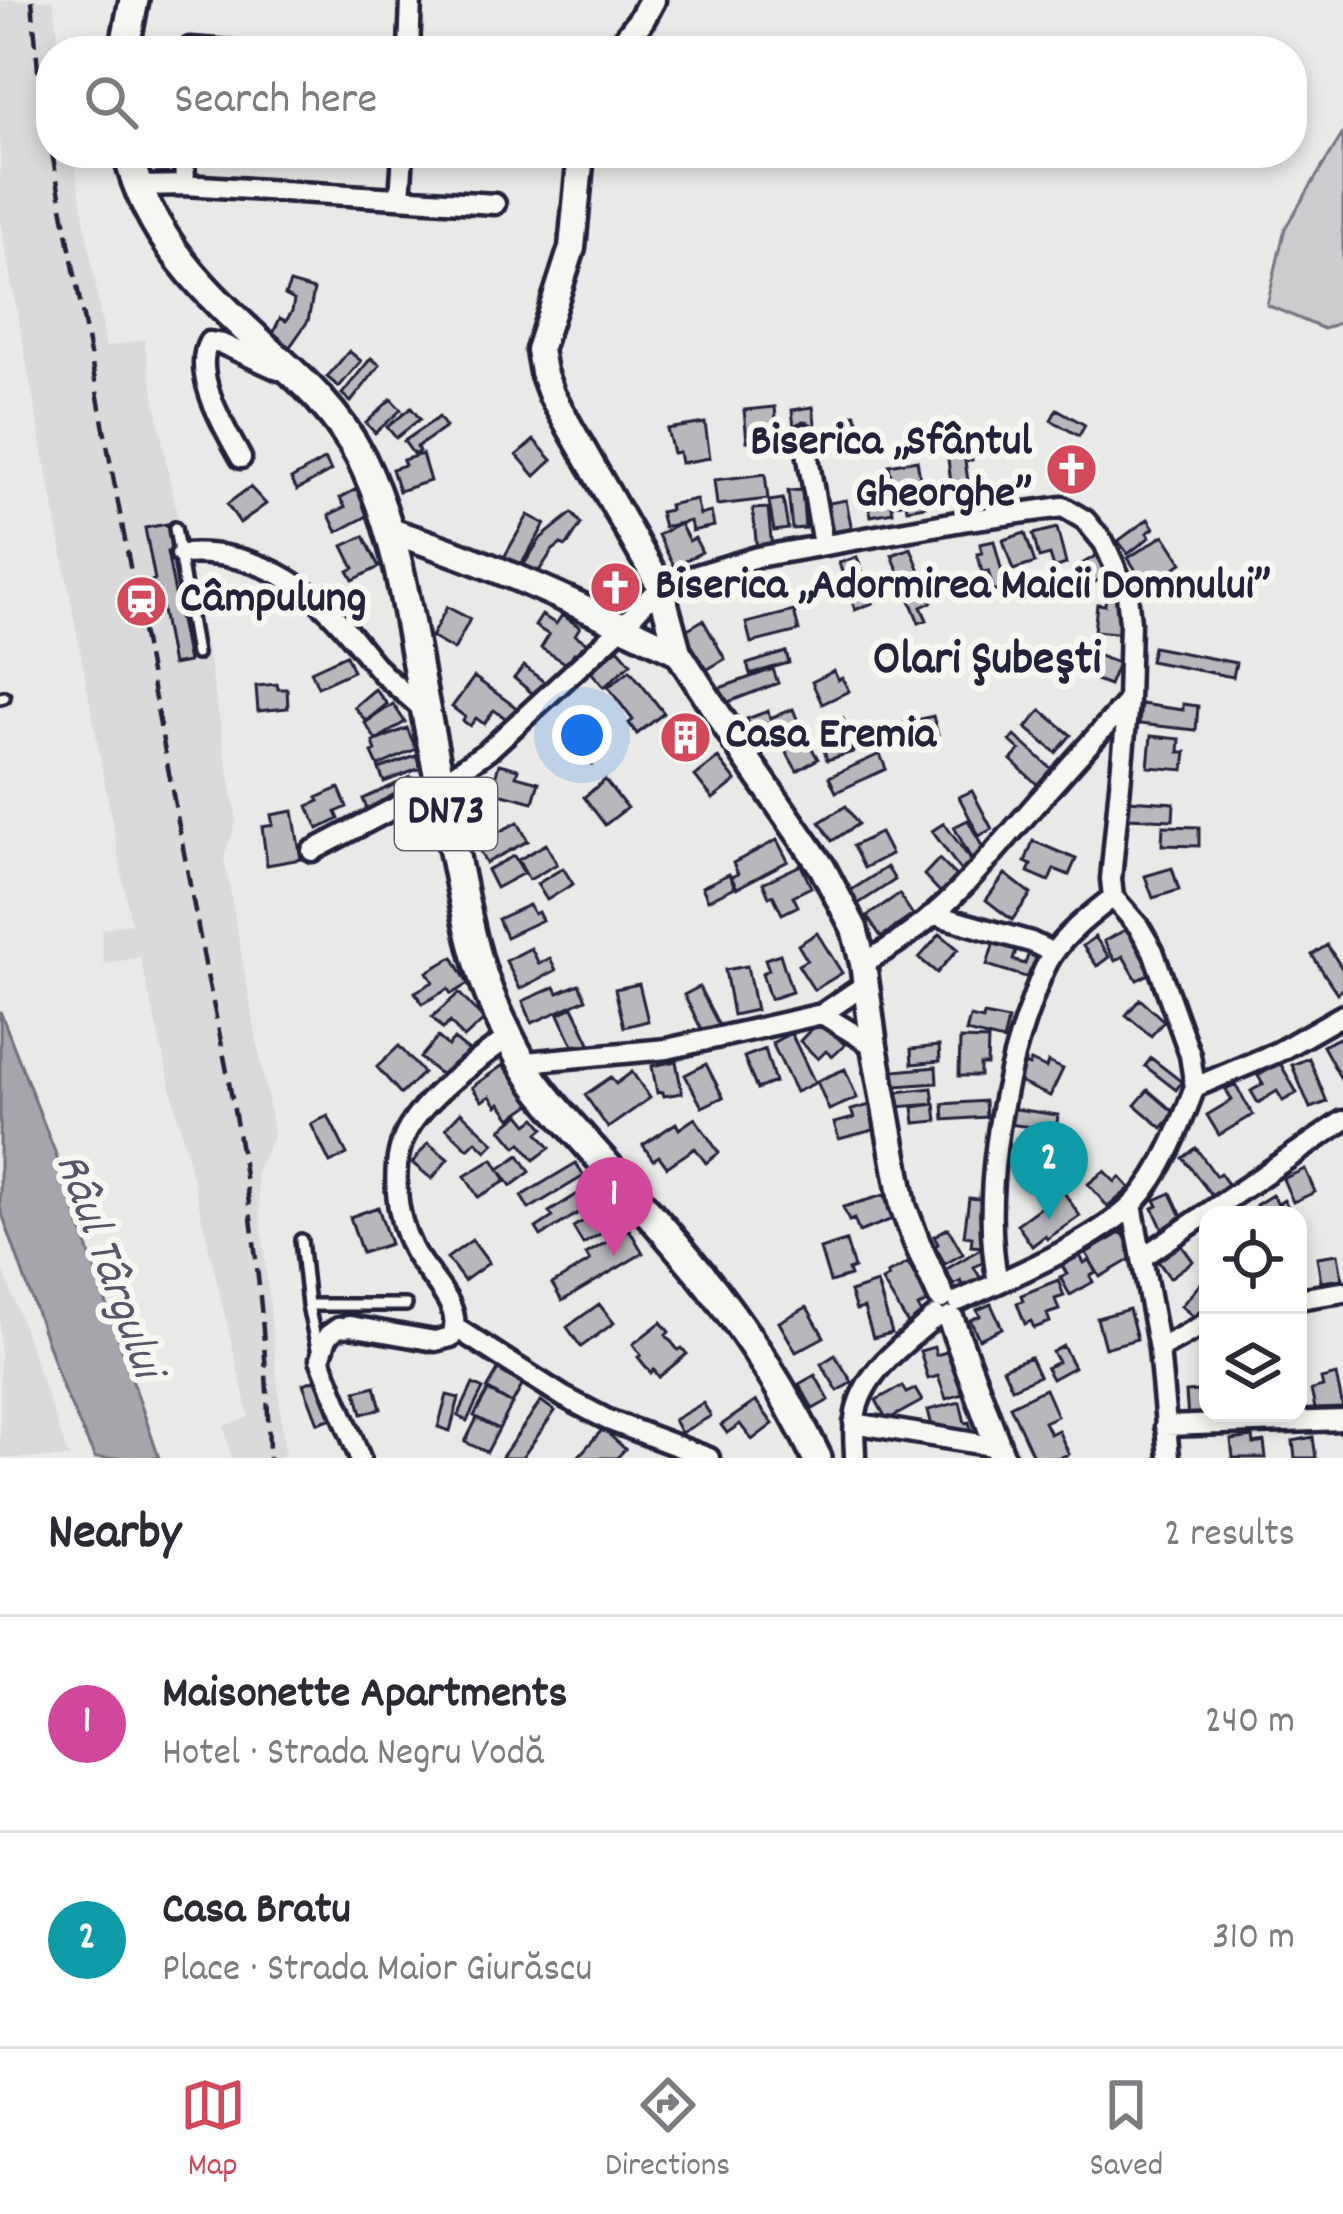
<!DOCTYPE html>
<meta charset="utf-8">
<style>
:root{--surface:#fff;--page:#f2f2f3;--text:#2b2b33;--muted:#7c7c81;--line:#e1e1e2;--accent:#d1495b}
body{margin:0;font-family:Dekko,sans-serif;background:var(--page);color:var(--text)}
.controls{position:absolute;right:36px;bottom:36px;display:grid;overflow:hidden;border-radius:24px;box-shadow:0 6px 18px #0003}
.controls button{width:108px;height:108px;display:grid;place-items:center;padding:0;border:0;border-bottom:3px solid var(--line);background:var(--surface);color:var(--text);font:60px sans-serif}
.you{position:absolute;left:582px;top:735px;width:42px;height:42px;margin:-30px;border:9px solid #fff;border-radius:50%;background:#1a73e8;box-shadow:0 0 0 18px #1a73e833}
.badge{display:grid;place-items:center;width:78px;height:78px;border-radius:50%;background:var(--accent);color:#fff;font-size:39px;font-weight:700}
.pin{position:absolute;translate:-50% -99px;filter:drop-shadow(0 3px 6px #0008)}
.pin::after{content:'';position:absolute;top:63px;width:42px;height:36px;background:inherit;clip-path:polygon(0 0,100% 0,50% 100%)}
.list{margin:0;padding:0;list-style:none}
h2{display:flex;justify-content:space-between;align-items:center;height:156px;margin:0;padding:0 48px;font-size:51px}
h2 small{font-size:39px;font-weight:400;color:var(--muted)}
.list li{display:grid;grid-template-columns:78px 1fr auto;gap:36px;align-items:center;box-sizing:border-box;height:216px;padding:0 48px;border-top:3px solid var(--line)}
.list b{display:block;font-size:45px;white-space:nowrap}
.list p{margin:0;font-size:39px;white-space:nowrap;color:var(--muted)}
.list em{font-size:39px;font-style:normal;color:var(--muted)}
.icon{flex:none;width:66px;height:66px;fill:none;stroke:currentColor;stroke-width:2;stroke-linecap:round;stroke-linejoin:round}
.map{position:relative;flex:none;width:1343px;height:1458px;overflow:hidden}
.search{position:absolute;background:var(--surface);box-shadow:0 6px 18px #0003;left:36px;right:36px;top:36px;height:132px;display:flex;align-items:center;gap:30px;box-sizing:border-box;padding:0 42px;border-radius:48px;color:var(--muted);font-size:45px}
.sheet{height:588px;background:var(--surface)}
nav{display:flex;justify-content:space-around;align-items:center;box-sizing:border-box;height:168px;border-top:3px solid var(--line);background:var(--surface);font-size:33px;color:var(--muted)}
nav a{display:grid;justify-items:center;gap:6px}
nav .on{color:var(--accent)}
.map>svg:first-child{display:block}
</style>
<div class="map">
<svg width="1343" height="1458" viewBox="0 0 1343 1458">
<rect width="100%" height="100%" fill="#e9e9e7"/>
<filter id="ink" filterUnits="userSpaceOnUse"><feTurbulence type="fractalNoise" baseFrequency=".00833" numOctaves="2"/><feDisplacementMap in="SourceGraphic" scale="24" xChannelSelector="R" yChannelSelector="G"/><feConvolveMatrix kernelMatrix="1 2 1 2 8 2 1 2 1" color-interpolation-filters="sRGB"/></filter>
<g filter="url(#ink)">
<path fill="#dadada" d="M0 0H53L60 51H51V153H73L106 347 144 339 167 467 209 661 237 820 224 857 274 1135 256 1171 285 1455 277 1458H231L224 1426 249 1417 140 957 104 964 101 929 131 923 0 221Z
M0 1260 69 1458H0Z"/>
<path fill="#ccccce" stroke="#777784" stroke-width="3" d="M1343 133V321L1324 329 1267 305 1285 228Z"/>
<path fill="#a5a5ac" stroke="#71717f" stroke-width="3" d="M0 1011 55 1152 159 1458H95L64 1391 0 1208Z"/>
<path fill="#b8b8bc" stroke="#22223b" stroke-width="3" d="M290 283 314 290 308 321 289 348 272 335 280 318 286 321 292 311 294 300 285 295Z
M349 351 361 361 339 387 327 377Z
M371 358 380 365 351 402 342 394Z
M391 399 401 410 375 433 366 423Z
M775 407 778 438 747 441 744 410Z
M813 407 816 431 795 434 792 410Z
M411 408 420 419 396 438 387 427Z
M1057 409 1085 425 1079 436 1051 420Z
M855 414 867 439 845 450 838 436 845 432 840 421Z
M439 417 446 427 417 447 419 451 414 455 404 441Z
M705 423 710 458 681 463 679 452 673 453 667 429Z
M969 432 972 460 965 461 968 481 951 483 945 435Z
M534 440 552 460 535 476 517 455Z
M422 454 430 481 399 491 392 469 405 465 403 460Z
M325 459 331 471 297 490 291 479Z
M917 460 925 506 907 509 906 502 896 504 889 465Z
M765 474 768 499 717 505 714 480Z
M888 484 893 512 871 516 866 488Z
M250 487 266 504 240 523 227 504Z
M358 488 371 514 337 532 329 515 345 507 340 498Z
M802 490 805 528 792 529 788 491Z
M696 499 700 515 711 512 714 526 692 531 690 521 664 527 660 512 670 510 669 505Z
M783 499 788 529 774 531 769 501Z
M846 500 852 530 829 534 824 504Z
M768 508 772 549 757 551 753 509Z
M572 513 581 524 568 544 566 546 561 544 553 550 535 577 521 569 541 538Z
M528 515 545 524 518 570 502 561Z
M1148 519 1154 528 1147 533 1150 537 1128 554 1118 541Z
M167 524 173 551 167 552 188 662 172 665 158 589 149 590 148 582 155 580 145 528Z
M680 524 689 541 695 538 702 552 674 566 658 535Z
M1057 528 1066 564 1054 568 1050 555 1039 558 1033 534Z
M1025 533 1035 563 1013 570 1003 540Z
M1164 535 1182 563 1146 586 1128 558Z
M364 536 379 567 353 580 348 571 354 568 343 546Z
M994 541 1006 588 994 592 988 571 982 572 977 554 982 553 980 544Z
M911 548 932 602 921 607 927 620 919 623 892 555Z
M1099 554 1110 573 1085 588 1073 569Z
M857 557 873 603 855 610 839 563Z
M1106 594 1122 596 1127 634 1094 631 1097 604 1105 605Z
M447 607 470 619 454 650 431 637Z
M794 611 799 631 751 643 746 623Z
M542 615 556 624 562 615 580 627 575 635 589 644 581 657 574 653 567 664 541 648 549 635 535 626Z
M703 620 725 659 701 673 679 634Z
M1153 647 1236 663 1233 677 1150 661Z
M618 648 631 663 604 687 591 672Z
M1083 650 1118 663 1109 685 1075 672Z
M786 652 789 663 750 674 747 664Z
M346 655 353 671 318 687 311 671Z
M524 666 548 685 538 698 514 678Z
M773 669 778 683 723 704 717 689Z
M630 670 664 713 637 734 629 723 633 720 608 687Z
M834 671 838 680 842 678 849 691 822 704 812 682Z
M474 677 517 708 508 720 494 710 484 724 476 718 470 726 463 721 465 717 452 707Z
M277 684 278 689H287L288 708 258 711 256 686Z
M375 689 387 704 366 721 354 707Z
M393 704 405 722 376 740 365 723Z
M1141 704 1183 710V704L1198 706 1196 730 1139 724Z
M793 709 799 724 755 741 747 719 768 711 770 718Z
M1041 710 1071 735 1056 753 1026 728Z
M693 715 709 734 679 759 663 740 676 728 673 725 681 718 684 721Z
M933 716 939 739 909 746 904 723Z
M843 718 853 752 827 760 821 740 829 737 825 724Z
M574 725 605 748 592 765 561 742Z
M407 728 416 749 378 766 372 753 376 751 373 742Z
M1015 736 1055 772 1040 787 1011 760 1020 750 1010 741Z
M1151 736 1180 739 1179 752H1186L1184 770 1148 767Z
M806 738 818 759 797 771 785 750Z
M880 754 886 769 836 792 829 777Z
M416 756 421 768 384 782 379 769Z
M718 758 736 781 713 799 695 776Z
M499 764 518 769 516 776 539 782 533 802 491 791Z
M411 777 419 794 370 816 363 799Z
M605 780 627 808 605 825 584 797Z
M339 788 347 807 336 812 339 819 318 829 308 806 319 801 317 798Z
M972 791 992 829 979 836 959 797Z
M1128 800 1174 803 1173 820 1127 818Z
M846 806 858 824 832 841 820 822Z
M293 811 301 859 267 865 262 827 273 825 271 815Z
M968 820 985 852 971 859 954 827Z
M518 822 528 841 486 863 476 844Z
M944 823 974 865 963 874 932 831Z
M1163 826 1199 827V846L1162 845Z
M880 833 891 854 864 868 853 846Z
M777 840 788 861 737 888 731 877 738 874 733 863Z
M1033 841 1076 859 1069 875 1054 869 1049 881 1028 872 1031 865 1025 862Z
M546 844 557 864 529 880 518 860Z
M514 856 524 873 496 888 487 870Z
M939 859 959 879 943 895 924 875Z
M801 865 811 887 793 896 798 906 782 914 773 895 769 897 763 883Z
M887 867 895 880 858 904 850 891Z
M563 868 573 884 547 900 537 884Z
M1172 868 1179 890 1153 898 1145 876Z
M729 874 735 887 708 900 702 887Z
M1005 874 1031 894 1012 920 986 900Z
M899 894 913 915 881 937 867 916Z
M529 905 534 914 538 912 542 920 506 937 498 919Z
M1127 929 1151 973 1137 980 1123 956 1115 961 1104 941Z
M817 933 842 973 814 990 798 965 807 960 798 945Z
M940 934 958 949 937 973 919 958Z
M996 935 1019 942 1013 960 1025 964 1029 953 1040 957 1032 979 987 965Z
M1095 937 1109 957 1097 966 1083 946Z
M1327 945 1343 970V988L1337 993 1312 955Z
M531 948 539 964 550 958 556 970 520 989 506 961Z
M780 954 792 992 770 999 762 973 769 970 765 959Z
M453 957 468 984 451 994 448 989 422 1004 415 992 433 982 427 972Z
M747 966 756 1010 733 1015 725 970Z
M579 984 586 999 532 1023 523 1001 555 987 558 993Z
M639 984 648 1021 624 1027 615 989Z
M699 987 721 1029 705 1036 684 995Z
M459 993 484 1020 464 1038 450 1022 443 1029 432 1017Z
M1140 999 1164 1021 1151 1036 1126 1015Z
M573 1007 591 1045 576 1052 559 1014Z
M984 1015 1008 1020 1003 1041 966 1032 970 1017 983 1020Z
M820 1020 845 1045 832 1057 826 1051 818 1059 800 1041Z
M791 1033 815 1083 796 1092 772 1043Z
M438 1037 448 1046 454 1039 469 1051 446 1079 420 1058Z
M1339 1038 1343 1045V1083L1323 1046Z
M960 1039 988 1040 987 1065H980V1076H959Z
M399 1046 423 1073 401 1094 377 1067Z
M939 1046 940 1061 912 1064 911 1049Z
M765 1049 775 1082 757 1089 744 1057Z
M1151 1058 1182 1082 1176 1090 1145 1066Z
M1309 1058 1327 1102 1310 1108 1292 1065Z
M676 1061 682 1093 664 1096 663 1092 657 1093 652 1066Z
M1031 1061 1046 1068 1048 1062 1063 1069 1050 1096 1017 1081 1025 1064 1029 1066Z
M1280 1063 1297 1093 1283 1101 1277 1091 1258 1103 1251 1091 1263 1084 1258 1076Z
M706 1064 723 1097 702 1107 685 1075Z
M503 1065 531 1104 511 1118 500 1103 497 1106 490 1096 482 1101 472 1087Z
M936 1067 937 1083 896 1086 894 1071Z
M845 1069 857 1098 829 1110 817 1081Z
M632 1072 650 1098 608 1128 585 1095 611 1077 616 1084Z
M1235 1084 1253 1115 1219 1135 1207 1115 1232 1100 1226 1090Z
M932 1088 934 1104 897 1107 896 1092Z
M1148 1090 1175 1113 1162 1128 1135 1105Z
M985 1101 986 1117 944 1120 943 1104Z
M874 1104 881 1128 839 1139 834 1123 854 1118 851 1110Z
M935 1104 937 1121 915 1123 913 1107Z
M1009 1108 1058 1115 1056 1130 1007 1124Z
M461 1112 494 1143 486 1151 476 1141 468 1149 446 1128Z
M520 1114 528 1124 536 1118 544 1128 538 1133 550 1148 534 1160 521 1143 516 1147 501 1129Z
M328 1116 347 1154 330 1163 311 1124Z
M695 1118 719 1153 706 1163 695 1148 667 1167 659 1156 653 1160 643 1145 676 1123 679 1129Z
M428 1143 448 1159 432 1179 412 1163Z
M1196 1148 1216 1176 1220 1173 1228 1184 1212 1196 1183 1158Z
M519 1155 530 1172 511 1186 499 1169Z
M493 1159 506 1181 478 1197 465 1176Z
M576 1163 584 1176 529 1209 521 1196Z
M1305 1169 1315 1192 1293 1202 1283 1179Z
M1104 1171 1115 1182 1120 1177 1130 1188 1108 1207 1088 1184Z
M584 1190 593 1204 541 1236 536 1228 553 1217 549 1212Z
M1063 1191 1080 1216 1047 1239 1045 1236 1032 1246 1017 1224Z
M1171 1193 1184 1221 1163 1230 1153 1208 1158 1206 1155 1200Z
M884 1195 893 1219 859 1232 854 1219 849 1221 843 1207Z
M1272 1195 1278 1204 1284 1200 1293 1215H1262L1256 1205Z
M969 1198 989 1200 984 1247 971 1246 972 1237 964 1236Z
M611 1205 621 1222 583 1244 573 1227Z
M378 1207 390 1244 362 1253 350 1217Z
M948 1228 963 1254 945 1264 935 1246 938 1244 934 1236Z
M629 1229 643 1253 562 1301 552 1284 590 1261 586 1254Z
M1122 1232 1136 1256 1100 1277 1086 1253Z
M472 1240 489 1263 464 1281 447 1258Z
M846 1241 854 1268 848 1270 850 1276 830 1282 820 1249Z
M1180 1243 1193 1261 1170 1278 1157 1260Z
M982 1248 989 1259 974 1267 984 1284 968 1293 961 1281 954 1285 945 1270Z
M1078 1252 1084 1263 1089 1260 1096 1273 1090 1276 1093 1282 1070 1295 1060 1277 1067 1274 1060 1262Z
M1338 1254 1342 1279 1321 1282 1317 1257Z
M908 1263 929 1301 918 1307 923 1316 908 1324 882 1281 889 1277 887 1274Z
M1208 1275V1317L1201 1310 1194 1317 1181 1306Z
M1058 1280 1064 1296 1055 1299 1059 1310 1047 1314 1050 1322 1034 1328 1031 1321 1025 1324 1017 1303 1023 1301 1021 1295Z
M877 1283 892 1333 873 1338 864 1308 856 1310 850 1292Z
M599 1304 614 1323 581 1347 567 1327Z
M991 1304 1002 1328 979 1339 970 1320 980 1316 977 1310Z
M807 1307 824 1337 796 1352 779 1322Z
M1129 1309 1137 1339 1105 1348 1097 1318Z
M661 1322 669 1332 666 1335 678 1350 682 1348 687 1354 659 1377 654 1370 651 1373 638 1357 641 1355 633 1344Z
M1063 1346 1074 1367 1052 1379 1046 1368 1058 1362 1052 1352Z
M934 1347 936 1355 953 1350 966 1393 946 1399 938 1376 928 1379 920 1351Z
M835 1355 852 1382 838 1391 821 1364Z
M1030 1357 1039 1376 1012 1388 1003 1368Z
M498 1370 523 1384 512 1404 487 1389Z
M815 1375 829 1400 813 1409 799 1384Z
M1336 1375 1343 1408 1316 1413 1311 1390 1323 1387 1321 1379Z
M318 1379 332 1418 318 1423 303 1384Z
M473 1384 483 1389 467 1421 458 1416Z
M375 1386 381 1409 362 1414 356 1391Z
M902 1386 906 1393 915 1389 922 1401 887 1420 876 1400Z
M1045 1389 1057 1416 1044 1422 1050 1434 1058 1430 1069 1454 1059 1458H1034L1010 1406Z
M1208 1390V1413H1213L1214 1418 1188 1420 1186 1392Z
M488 1391 512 1404 499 1429 474 1416Z
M447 1395 459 1398 450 1431 438 1427Z
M541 1401 555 1411 522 1458H504L502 1457Z
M756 1401 773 1424 752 1440 740 1424 727 1433 721 1425Z
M960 1402 965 1423 969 1422 972 1433 955 1437 953 1430 934 1434 928 1410Z
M703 1403 711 1416 681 1433 674 1420Z
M477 1418 499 1429 487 1452 465 1442Z
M603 1429 625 1449 617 1458H577Z
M1253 1437 1254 1444 1264 1442 1266 1458H1233L1231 1440Z
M1313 1437 1316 1458H1295L1293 1441Z"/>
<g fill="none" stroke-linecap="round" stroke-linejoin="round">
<defs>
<path id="lane" d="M175 528 196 654
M0 698 4 697
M301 1240 308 1305 318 1353
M308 1305H406"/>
<path id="street" d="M187 51 190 48 231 51
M409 51 411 0
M184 153 185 185
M138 186 185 185 495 204
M400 198 403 153
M804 434 823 545
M241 458C225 429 191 373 209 342L222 344 279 370
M181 554C244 549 298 576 340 623 355 639 368 658 383 674 397 687 412 699 426 712
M312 851 440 784 489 750 623 626 660 586 757 557 968 520 1063 507 1085 520 1104 543 1127 594 1130 622 1128 701 1111 879 1113 897 1139 927 1153 951 1190 1055 1195 1087
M935 915 1031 942 1053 953
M863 963C936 925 976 873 1028 813 1061 775 1095 738 1128 701
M822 1014 866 984
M525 1067 536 1061 667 1049 822 1014 874 1046
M1132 1205 1159 1349 1169 1458
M1143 1257 1343 1121
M998 1282C981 1201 1001 1084 1030 1006 1036 989 1042 970 1052 955 1066 933 1093 913 1113 897
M1298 1299 1343 1292
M958 1301C1007 1279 1099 1240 1135 1202 1164 1170 1180 1127 1195 1087L1278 1052 1343 1015
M456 1328 564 1397 608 1420 709 1458
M1159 1349 1208 1322
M854 1423 998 1447
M1165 1426 1343 1420
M360 1458 320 1359 328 1335 338 1328 350 1326 435 1341 451 1337C467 1307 424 1274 412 1248 396 1216 389 1164 407 1131 427 1095 476 1061 509 1037
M855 1458C855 1445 853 1432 855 1419 860 1373 904 1345 936 1316"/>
<path id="secondary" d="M617 51 641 20 652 0
M581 153 572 248 539 350 543 372 552 396 660 586 678 652 747 759 822 867 854 928 863 963 874 1046 903 1206 917 1243 941 1296
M390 531C490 562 584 607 678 652
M951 1320 1002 1458"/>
<path id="primary" d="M124 51 134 0
M128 153C147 237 206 293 267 349 304 382 338 413 361 458 395 527 406 601 419 676 431 741 445 806 458 872 467 916 475 961 493 1003 503 1025 513 1047 525 1067 541 1093 562 1115 582 1138 614 1174 647 1210 678 1247 735 1313 779 1379 817 1458"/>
</defs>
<use href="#lane" stroke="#22223b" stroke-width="18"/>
<use href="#street" stroke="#22223b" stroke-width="27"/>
<use href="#secondary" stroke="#22223b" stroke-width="33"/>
<use href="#primary" stroke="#22223b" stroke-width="36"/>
<use href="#lane" stroke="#f6f6f2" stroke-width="9"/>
<use href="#street" stroke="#f6f6f2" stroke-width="18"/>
<use href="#secondary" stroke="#f6f6f2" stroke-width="24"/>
<use href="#primary" stroke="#f6f6f2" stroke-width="27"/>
<path stroke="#22223b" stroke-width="4.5" stroke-dasharray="18 9" stroke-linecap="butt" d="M32 0 38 70 51 148
M52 153 208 980C243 1138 267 1296 269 1458"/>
</g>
</g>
<defs>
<symbol id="church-disc" viewBox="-11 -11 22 22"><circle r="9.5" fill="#d1495b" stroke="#f6f6f2"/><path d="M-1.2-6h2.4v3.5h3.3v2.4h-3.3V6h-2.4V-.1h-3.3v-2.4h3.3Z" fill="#fff"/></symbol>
<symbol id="station-disc" viewBox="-11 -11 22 22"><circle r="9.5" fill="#d1495b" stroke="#f6f6f2"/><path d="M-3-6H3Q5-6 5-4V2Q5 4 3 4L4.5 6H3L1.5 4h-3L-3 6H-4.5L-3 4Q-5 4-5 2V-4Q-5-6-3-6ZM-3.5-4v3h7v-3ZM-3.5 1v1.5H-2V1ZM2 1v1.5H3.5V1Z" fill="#fff"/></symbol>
<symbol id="building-disc" viewBox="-11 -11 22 22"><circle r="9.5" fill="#d1495b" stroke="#f6f6f2"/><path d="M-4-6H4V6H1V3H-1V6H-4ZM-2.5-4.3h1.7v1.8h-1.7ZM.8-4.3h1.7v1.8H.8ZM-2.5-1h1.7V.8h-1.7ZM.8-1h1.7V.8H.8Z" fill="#fff"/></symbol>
</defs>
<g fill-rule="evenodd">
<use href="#church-disc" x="1042" y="440" width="59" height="59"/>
<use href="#church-disc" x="586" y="558" width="59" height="59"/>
<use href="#station-disc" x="112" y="572" width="59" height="59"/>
<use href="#building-disc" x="656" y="708" width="59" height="59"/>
</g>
<g text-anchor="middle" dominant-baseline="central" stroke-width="12" stroke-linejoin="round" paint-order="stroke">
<rect fill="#f6f6f2" stroke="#626272" stroke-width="3" x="395" y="778" width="102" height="72" rx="9"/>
<g font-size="42" font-weight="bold" fill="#22223b">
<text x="446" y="814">DN73</text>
</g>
<g font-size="45" font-weight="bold" fill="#22223b" stroke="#f6f6f2" text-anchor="start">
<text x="1032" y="444" text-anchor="end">Biserica „Sfântul<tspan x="1032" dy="52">Gheorghe”</tspan></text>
<text x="655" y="588">Biserica „Adormirea Maicii Domnului”</text>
<text x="180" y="601">Câmpulung</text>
<text x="725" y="737">Casa Eremia</text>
</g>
<g font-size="48" font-weight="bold" fill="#22223b" stroke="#f6f6f2">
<text x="987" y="662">Olari Şubeşti</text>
</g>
<g font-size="48" font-style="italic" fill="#565668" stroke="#f6f6f2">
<text transform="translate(106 1266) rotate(70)">Râul Târgului</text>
</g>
</g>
</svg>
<div class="controls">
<button><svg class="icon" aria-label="locate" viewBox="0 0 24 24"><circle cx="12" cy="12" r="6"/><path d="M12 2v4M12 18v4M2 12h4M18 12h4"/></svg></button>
<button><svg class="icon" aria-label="layers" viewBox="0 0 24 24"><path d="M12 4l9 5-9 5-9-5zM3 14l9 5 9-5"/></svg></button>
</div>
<div class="you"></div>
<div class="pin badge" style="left:614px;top:1256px;background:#d1479c">1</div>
<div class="pin badge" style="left:1049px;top:1220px;background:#0f9aa8">2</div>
<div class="search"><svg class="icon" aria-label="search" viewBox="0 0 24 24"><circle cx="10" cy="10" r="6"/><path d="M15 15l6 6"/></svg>Search here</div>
</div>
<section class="sheet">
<h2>Nearby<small>2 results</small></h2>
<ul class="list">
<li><span class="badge" style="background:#d1479c">1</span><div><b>Maisonette Apartments</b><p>Hotel · Strada Negru Vodă</p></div><em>240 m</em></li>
<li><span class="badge" style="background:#0f9aa8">2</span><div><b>Casa Bratu</b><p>Place · Strada Maior Giurăscu</p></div><em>310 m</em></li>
</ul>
</section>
<nav>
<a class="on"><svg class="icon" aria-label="map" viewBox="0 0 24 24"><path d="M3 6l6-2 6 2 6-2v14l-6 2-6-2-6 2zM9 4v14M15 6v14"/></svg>Map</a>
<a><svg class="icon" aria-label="directions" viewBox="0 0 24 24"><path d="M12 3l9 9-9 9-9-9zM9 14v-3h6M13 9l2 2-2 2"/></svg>Directions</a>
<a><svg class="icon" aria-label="saved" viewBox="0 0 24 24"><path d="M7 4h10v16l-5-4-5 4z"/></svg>Saved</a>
</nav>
